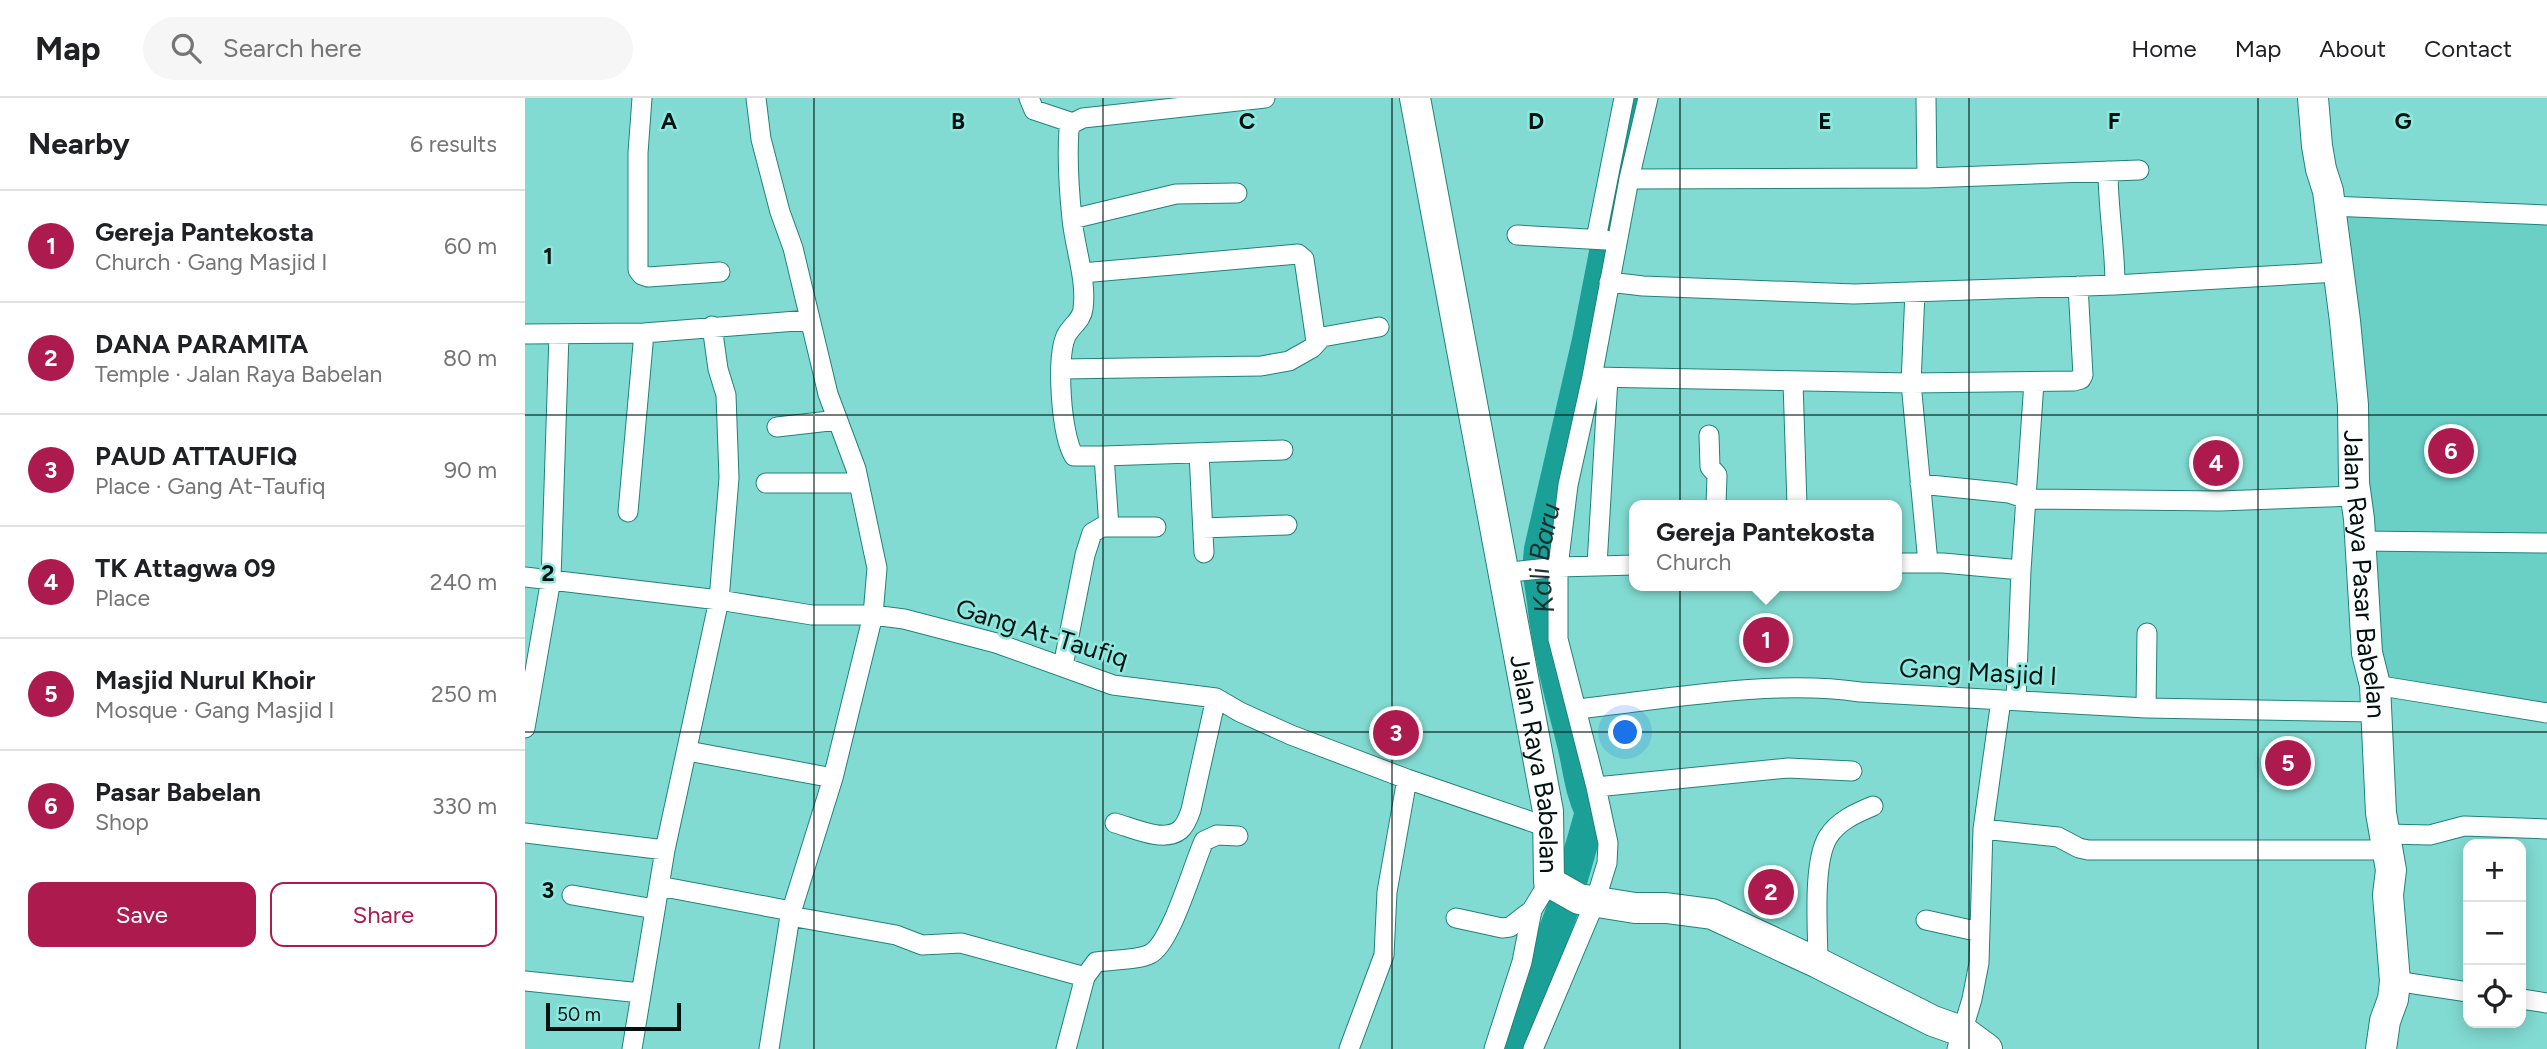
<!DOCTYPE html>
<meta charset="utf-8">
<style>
:root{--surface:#fff;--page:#f6f6f6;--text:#202124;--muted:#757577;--line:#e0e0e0;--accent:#ad1b4e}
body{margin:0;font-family:Figtree,sans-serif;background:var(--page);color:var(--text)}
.controls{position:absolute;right:21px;bottom:21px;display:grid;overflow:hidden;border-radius:14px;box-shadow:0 4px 18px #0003}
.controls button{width:63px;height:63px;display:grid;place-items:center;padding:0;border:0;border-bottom:2px solid var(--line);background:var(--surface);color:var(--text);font:35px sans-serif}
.scale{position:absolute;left:21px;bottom:18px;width:135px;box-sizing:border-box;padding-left:7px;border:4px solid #001210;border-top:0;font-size:19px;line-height:24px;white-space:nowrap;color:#001210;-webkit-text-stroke:5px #8fe8df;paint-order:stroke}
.you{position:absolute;left:1101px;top:635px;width:24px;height:24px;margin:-18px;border:5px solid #fff;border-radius:50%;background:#1a73e8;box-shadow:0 0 0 10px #1a73e833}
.badge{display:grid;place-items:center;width:46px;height:46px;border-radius:50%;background:var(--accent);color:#fff;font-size:23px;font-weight:700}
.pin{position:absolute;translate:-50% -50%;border:4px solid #fff;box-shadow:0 2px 7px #0006}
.popup{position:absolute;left:1104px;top:402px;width:273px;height:91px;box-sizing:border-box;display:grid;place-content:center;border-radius:14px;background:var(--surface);filter:drop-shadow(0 2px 5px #0005);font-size:23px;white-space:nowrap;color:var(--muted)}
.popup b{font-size:26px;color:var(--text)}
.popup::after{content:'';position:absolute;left:50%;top:100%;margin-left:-14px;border:14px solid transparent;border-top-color:var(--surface)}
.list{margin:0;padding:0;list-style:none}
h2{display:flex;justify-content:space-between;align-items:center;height:91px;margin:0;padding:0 28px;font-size:30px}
h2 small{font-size:23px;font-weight:400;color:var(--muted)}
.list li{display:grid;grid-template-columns:46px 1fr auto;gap:21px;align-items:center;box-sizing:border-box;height:112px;padding:0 28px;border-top:2px solid var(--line)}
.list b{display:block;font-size:26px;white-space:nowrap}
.list p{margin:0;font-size:23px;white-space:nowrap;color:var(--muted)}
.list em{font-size:23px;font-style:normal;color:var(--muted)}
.actions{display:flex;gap:14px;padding:21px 28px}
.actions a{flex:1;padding:16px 0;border:2px solid var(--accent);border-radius:14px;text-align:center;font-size:24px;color:var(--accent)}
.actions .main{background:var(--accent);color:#fff}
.icon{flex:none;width:38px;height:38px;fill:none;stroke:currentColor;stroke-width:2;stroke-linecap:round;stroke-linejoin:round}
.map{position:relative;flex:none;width:2022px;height:951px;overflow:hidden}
header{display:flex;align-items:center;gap:42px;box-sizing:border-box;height:98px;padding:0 35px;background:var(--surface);border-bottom:2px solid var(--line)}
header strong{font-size:33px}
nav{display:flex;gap:38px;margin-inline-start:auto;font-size:24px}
.search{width:490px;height:63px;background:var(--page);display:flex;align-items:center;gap:18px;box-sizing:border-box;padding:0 24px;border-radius:38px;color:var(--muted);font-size:26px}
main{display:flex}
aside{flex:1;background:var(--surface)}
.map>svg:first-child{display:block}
</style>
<header>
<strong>Map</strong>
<div class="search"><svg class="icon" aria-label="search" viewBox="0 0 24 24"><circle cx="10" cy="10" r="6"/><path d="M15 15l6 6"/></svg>Search here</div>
<nav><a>Home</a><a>Map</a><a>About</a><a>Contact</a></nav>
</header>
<main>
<aside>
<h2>Nearby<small>6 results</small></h2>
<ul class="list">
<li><span class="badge">1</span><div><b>Gereja Pantekosta</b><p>Church · Gang Masjid I</p></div><em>60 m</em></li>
<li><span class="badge">2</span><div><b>DANA PARAMITA</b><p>Temple · Jalan Raya Babelan</p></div><em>80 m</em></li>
<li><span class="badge">3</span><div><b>PAUD ATTAUFIQ</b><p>Place · Gang At-Taufiq</p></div><em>90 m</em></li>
<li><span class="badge">4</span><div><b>TK Attagwa 09</b><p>Place</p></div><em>240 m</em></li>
<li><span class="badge">5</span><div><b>Masjid Nurul Khoir</b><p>Mosque · Gang Masjid I</p></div><em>250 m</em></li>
<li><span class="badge">6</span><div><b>Pasar Babelan</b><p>Shop</p></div><em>330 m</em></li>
</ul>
<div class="actions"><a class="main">Save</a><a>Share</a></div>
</aside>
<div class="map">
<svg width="2022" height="951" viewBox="0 0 2022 951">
<rect width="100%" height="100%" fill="#82dbd2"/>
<path fill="#6ad0c6" d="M1805 108 2022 116V615L1850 587Z"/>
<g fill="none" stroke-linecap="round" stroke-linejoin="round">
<path stroke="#1ba097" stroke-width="32" id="s1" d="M985 951 1040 805 1066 714C1055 692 1054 670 1048 646 1036 599 1023 552 1018 504 1015 481 1012 475 1015 451L1063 242 1110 0"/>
<defs>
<path id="minor" d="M117 0 113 55V172L117 177 123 179 195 174
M231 0 236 41 255 114 268 150 303 296 331 371 352 470 348 517 308 680 265 818 244 951
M504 0 509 12 548 25
M1401 0 1402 80
M1104 81 1402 80 1614 72
M1805 108 2022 117
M547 121 651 96 712 95
M992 137 1081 142
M1071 141 1099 0
M557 175 773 156 779 161 791 244
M1084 184 1118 188 1329 196 1590 187C1590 148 1583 111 1583 73
M1590 187 1812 174
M1390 194 1386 285 1403 465
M0 236 119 235 284 222
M537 271 736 268 764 263 787 250 797 239 854 229
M1067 279 1386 285 1549 283 1556 281 1558 277 1553 188
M1268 284 1272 407
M252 329 313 322
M1184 337 1185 369 1192 377 1191 407
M674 355 679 455
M579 358 758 352
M241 385H334
M1395 386 1484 395 1502 401 1695 403 1830 398
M103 414 119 235
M584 429 579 358H549C536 337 531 260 541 238 546 228 557 222 558 211 562 182 550 151 547 121 544 92 542 60 544 31L548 25 558 20 740 0
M678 430 762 427
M1835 443 2022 445
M1372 465H1418L1496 472
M1072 467 1083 280
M977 475 1033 469 1110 467
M0 479 194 502 287 517H348L379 521 471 545 588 587 691 600 715 614 766 637 882 681 1025 730
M538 568 560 457 567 435 577 429H631
M1850 587 2022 615
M1491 603 1496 472 1509 284
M1621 610 1622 535
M1053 611C1142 601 1247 581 1335 594L1621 610 1851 614
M0 630 26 481 34 236
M163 653 308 680
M1071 689 1263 670 1327 673
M590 725C608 730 639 745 655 732 661 727 664 718 666 712L691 600
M1458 731 1533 739 1554 750 1563 752H1862
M0 735 140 752
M1861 736 1905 737 1939 728 2022 731
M134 788 266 813
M47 797 130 811
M265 818 371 837 397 847 436 845 560 879 541 951
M931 820 977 830 985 829 1007 812
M1401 822 1455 834
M1293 865C1293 834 1287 765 1303 739 1313 723 1331 715 1348 708
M560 879 571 864C585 862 614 862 625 856 646 846 668 767 679 743L692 737 713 738
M0 883 116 895
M1870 883 1943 894
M1996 901 2022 905
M107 951 140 752 194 502 204 380 201 297 193 271 187 228
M824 951 859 857 862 794 882 681
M969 951 997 864 1007 812 1024 784
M1008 951 1070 804 1082 765 1083 745 1071 689 1033 541V469L1043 387 1067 279 1104 81 1123 0
M1432 951 1447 901 1454 865 1458 731 1476 602"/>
<g id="primary">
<path id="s2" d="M890 0 1023 713 1024 784 1054 801 1110 810H1141L1187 816 1293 865 1408 923 1439 934 1462 951"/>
<path id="s3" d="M1788 0 1792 48 1796 71 1803 93 1820 223 1828 307 1829 385 1834 421 1842 555 1850 587 1856 715 1866 772 1863 797 1870 883 1868 901 1860 923 1856 951"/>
</g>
</defs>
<use href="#minor" stroke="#20827a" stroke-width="21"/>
<use href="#primary" stroke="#20827a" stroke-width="32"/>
<use href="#minor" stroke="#fff" stroke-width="19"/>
<use href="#primary" stroke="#fff" stroke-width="30"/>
</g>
<path fill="none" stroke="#001210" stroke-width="2" stroke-opacity="0.55" d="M289 0V951M578 0V951M867 0V951M1155 0V951M1444 0V951M1733 0V951M0 317H2022M0 634H2022"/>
<g text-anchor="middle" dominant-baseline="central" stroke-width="5" stroke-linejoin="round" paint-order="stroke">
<g font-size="26" fill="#001210" stroke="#8fe8df">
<text stroke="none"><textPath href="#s3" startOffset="480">Jalan Raya Pasar Babelan</textPath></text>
<text transform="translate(517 535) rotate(17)">Gang At-Taufiq</text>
<text transform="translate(1453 574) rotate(3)">Gang Masjid I</text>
<text stroke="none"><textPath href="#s2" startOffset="677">Jalan Raya Babelan</textPath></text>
</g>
<g font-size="28" font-style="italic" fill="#1c312f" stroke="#8fe8df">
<text stroke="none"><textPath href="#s1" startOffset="511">Kali Baru</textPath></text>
</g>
</g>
<g font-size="23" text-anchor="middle" font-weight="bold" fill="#001210" stroke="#8fe8df" stroke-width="5" stroke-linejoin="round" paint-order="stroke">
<text x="144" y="31">A</text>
<text x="433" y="31">B</text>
<text x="722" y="31">C</text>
<text x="1011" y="31">D</text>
<text x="1300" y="31">E</text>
<text x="1589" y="31">F</text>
<text x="1878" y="31">G</text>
<text x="23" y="166">1</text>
<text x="23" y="483">2</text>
<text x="23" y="800">3</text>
</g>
</svg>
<div class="controls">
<button>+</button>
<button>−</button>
<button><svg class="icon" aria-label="locate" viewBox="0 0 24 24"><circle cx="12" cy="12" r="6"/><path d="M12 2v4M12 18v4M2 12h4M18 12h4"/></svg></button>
</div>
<div class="scale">50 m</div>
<div class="you"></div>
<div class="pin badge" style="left:1241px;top:542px">1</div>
<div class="popup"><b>Gereja Pantekosta</b>Church</div>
<div class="pin badge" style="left:1246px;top:794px">2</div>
<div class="pin badge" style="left:871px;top:635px">3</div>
<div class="pin badge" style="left:1691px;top:365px">4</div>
<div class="pin badge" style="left:1763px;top:665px">5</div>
<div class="pin badge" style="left:1926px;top:353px">6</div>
</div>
</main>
